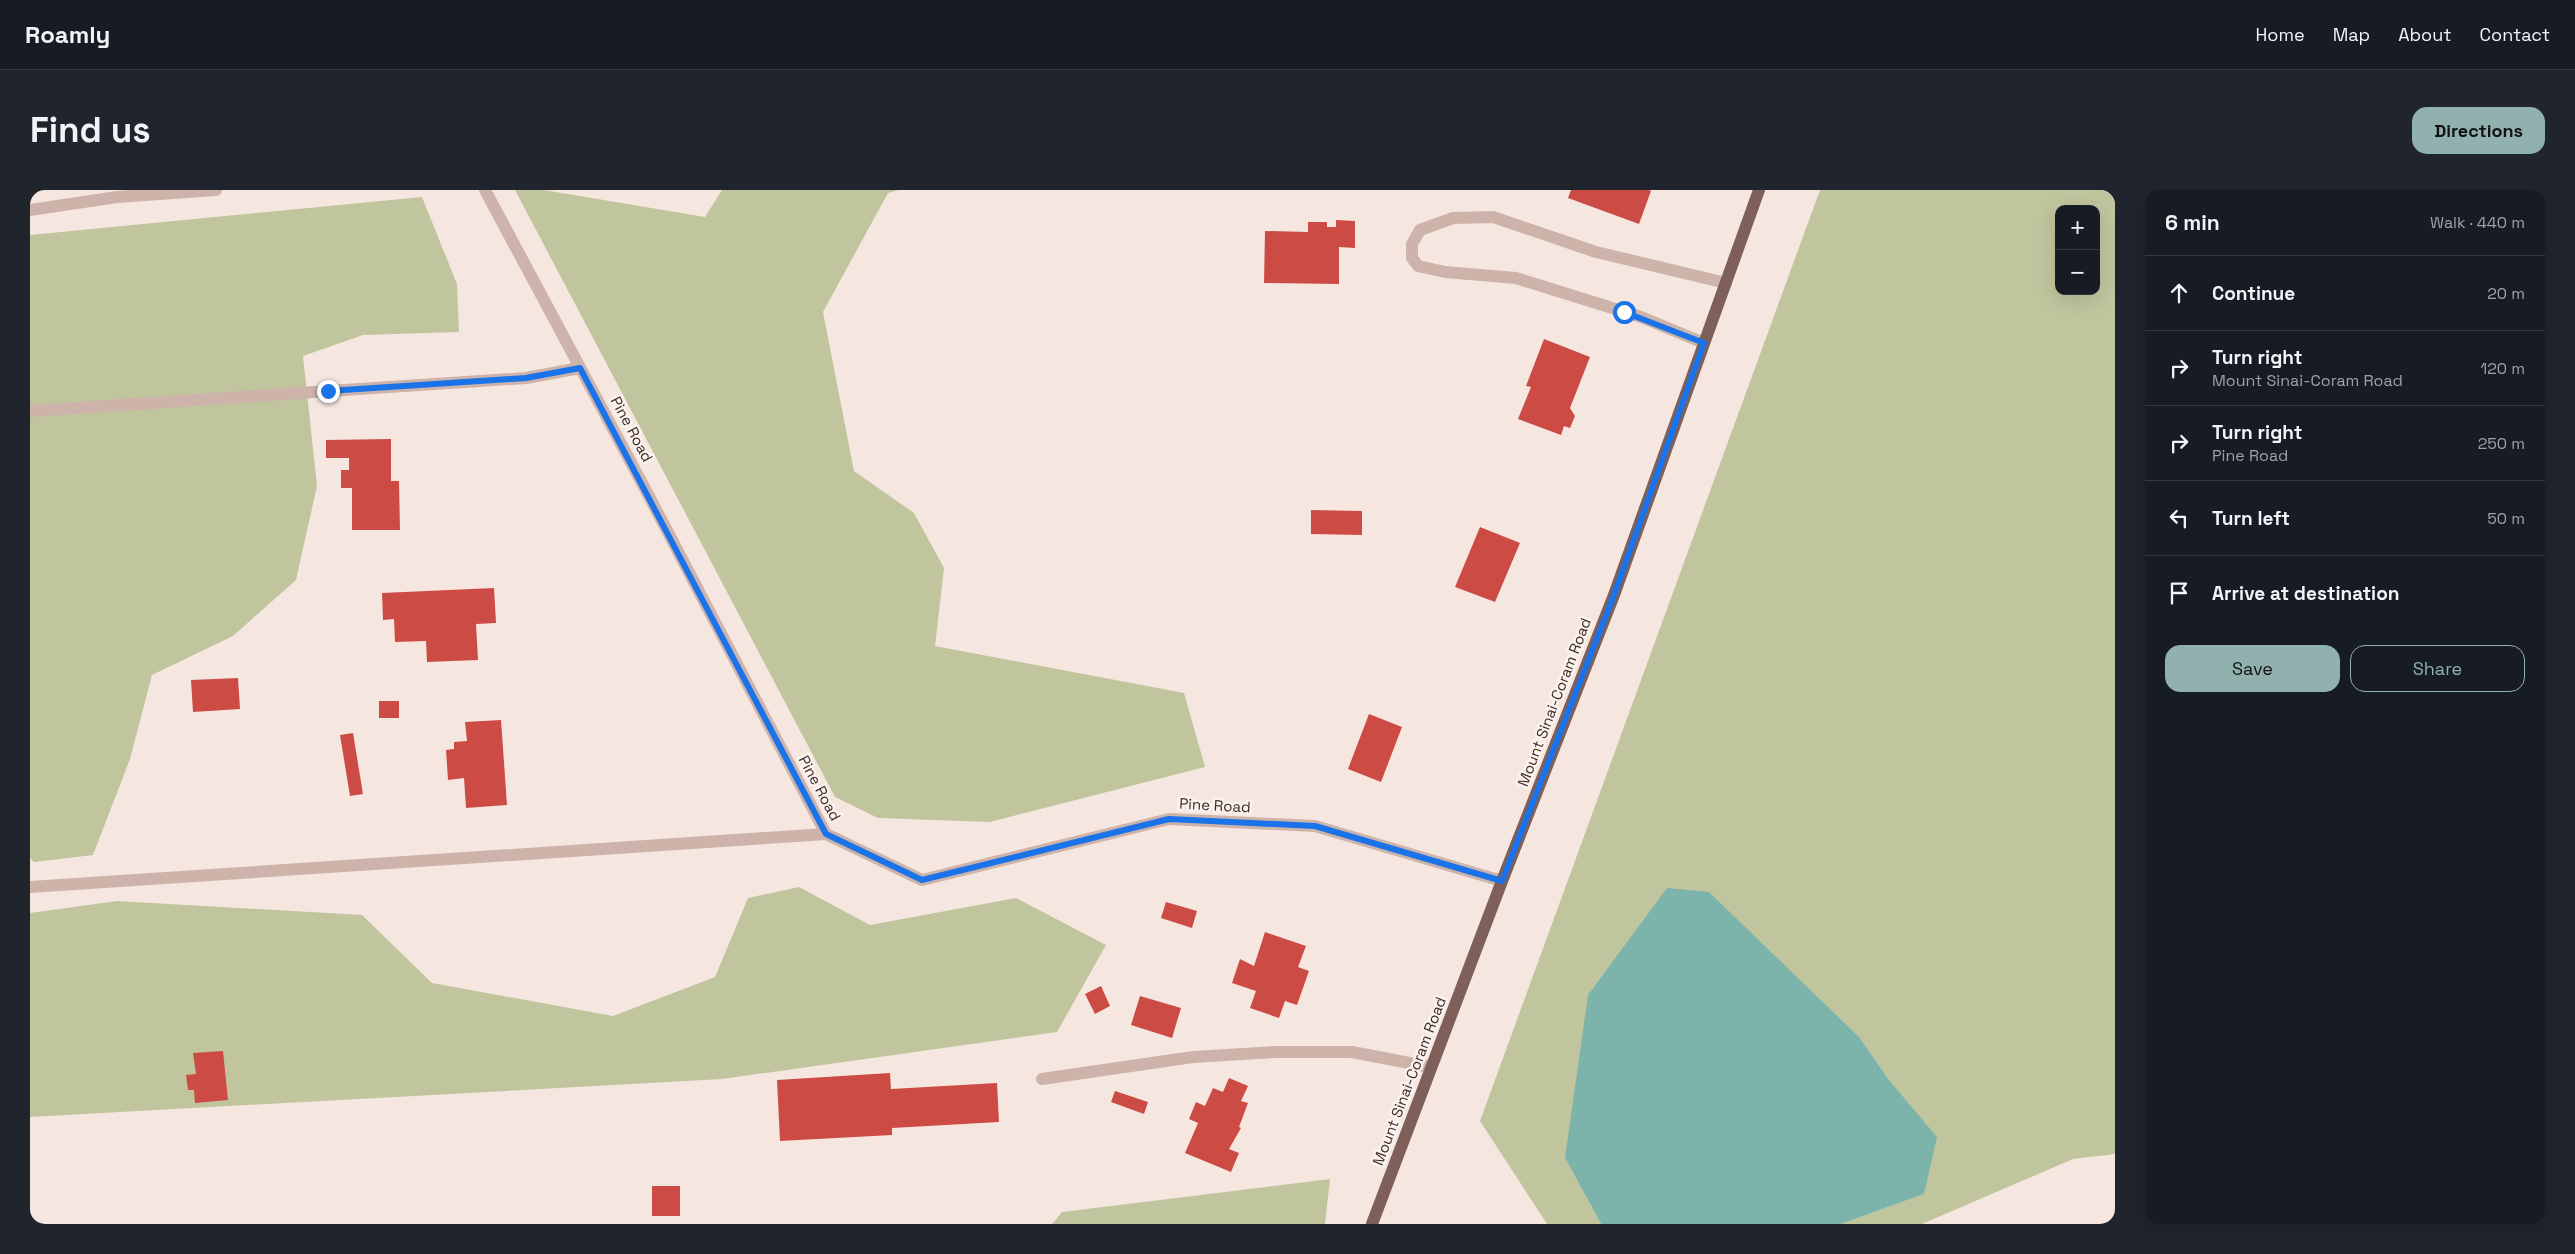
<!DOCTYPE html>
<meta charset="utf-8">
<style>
:root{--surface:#171b24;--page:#20242c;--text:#f1f3f6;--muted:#9ea1a6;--line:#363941;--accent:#91b1ae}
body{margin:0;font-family:"Space Grotesk",sans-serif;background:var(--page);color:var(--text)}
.controls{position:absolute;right:15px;top:15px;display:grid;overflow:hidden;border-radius:10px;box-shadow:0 5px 20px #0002}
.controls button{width:45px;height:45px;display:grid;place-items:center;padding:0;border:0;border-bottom:1px solid var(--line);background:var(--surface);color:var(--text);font:25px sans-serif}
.stop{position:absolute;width:15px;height:15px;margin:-11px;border:4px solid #1a73e8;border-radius:50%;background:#fff}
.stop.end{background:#1a73e8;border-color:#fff;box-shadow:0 1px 5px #0008}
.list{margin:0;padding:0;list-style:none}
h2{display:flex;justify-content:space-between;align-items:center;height:65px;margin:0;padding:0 20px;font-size:21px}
h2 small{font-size:16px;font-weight:400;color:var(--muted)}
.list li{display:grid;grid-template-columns:32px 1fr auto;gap:15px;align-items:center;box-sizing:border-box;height:75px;padding:0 20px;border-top:1px solid var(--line)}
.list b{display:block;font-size:19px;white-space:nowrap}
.list p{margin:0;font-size:16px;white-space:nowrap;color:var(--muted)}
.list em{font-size:16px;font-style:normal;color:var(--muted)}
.actions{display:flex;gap:10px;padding:15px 20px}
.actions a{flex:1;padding:11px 0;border:1px solid var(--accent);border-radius:15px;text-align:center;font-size:18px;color:var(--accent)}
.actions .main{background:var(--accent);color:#111}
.icon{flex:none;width:28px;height:28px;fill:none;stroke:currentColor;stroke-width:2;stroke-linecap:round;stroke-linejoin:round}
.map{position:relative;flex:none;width:2085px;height:1034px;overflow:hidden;border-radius:15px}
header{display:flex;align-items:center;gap:30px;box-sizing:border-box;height:70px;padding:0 25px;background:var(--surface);border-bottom:1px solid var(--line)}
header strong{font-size:24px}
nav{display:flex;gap:28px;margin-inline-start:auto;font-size:18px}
.intro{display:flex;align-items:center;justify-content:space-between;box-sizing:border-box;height:120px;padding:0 30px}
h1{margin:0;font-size:35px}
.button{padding:12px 22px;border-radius:15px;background:var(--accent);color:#111;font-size:18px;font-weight:700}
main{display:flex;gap:30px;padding:0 30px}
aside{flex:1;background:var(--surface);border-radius:15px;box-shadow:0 5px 20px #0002}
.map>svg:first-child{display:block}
</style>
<header>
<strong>Roamly</strong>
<nav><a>Home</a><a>Map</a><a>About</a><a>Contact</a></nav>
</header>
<div class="intro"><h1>Find us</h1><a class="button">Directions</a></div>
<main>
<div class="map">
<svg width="2085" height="1034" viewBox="0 0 2085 1034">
<rect width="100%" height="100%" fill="#f5e7e0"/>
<path fill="#c0c59e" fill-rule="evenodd" d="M485 0H514L675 27 692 0H869L858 3 793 122 824 281 884 323 914 378 905 456 1154 503 1175 577 960 632 848 628 805 607Z
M1790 0H2085V964L2043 969 1892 1034H1811L1894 1004 1859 890 1830 848 1535 968 1571 1034H1517L1450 931ZM2029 19H2066V101H2029Z
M392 7 427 94 429 142 333 145 273 166 287 296 266 390 203 446 122 485 100 569 63 665 4 672 0 668V45Z
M769 697 840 735 986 708 1076 755 1027 842 692 889 0 927V723L87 711 332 725 402 793 583 826 685 787 718 708Z
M1300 989 1295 1034H1022L1032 1022Z"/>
<path fill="#7cb4ab" d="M1637 698 1679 702 1830 848 1859 890 1907 947 1894 1004 1811 1034H1571L1535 968 1558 805Z"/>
<path fill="#cd4b45" d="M1541 0H1619L1621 1 1609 34 1538 8Z
M1306 30 1325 31V58L1309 57V94L1234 93 1235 41 1278 42V32H1297V37H1306Z
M1514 149 1560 167 1540 218 1545 226 1540 238 1534 236 1531 245 1488 229 1501 197 1496 196Z
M361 249V291H369L370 340H322V298H311V280H319V268H296V250Z
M1281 320 1332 321V345L1281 344Z
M1450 337 1490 353 1465 412 1425 397Z
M464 398 466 433 446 434 448 470 397 472 396 451 365 452 364 429 353 430 352 403Z
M208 488 210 519 163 522 161 490Z
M349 511H369V528H349Z
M1339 524 1372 537 1351 592 1318 579Z
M471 530 477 615 436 618 434 588 418 590 416 560 424 559V552L437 551 435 532Z
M323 543 333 604 320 606 310 545Z
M1136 712 1167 721 1162 738 1131 728Z
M1235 742 1276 756 1268 777 1279 781 1267 815 1255 811 1249 828 1220 818 1226 801 1202 793 1210 769 1224 776Z
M1071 796 1080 816 1065 824 1055 804Z
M1110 806 1151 818 1142 848 1101 835Z
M193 861 198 910 165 913 164 900H158L156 885 166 884 163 863Z
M860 883 861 899 967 893 969 932 862 938V945L750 951 747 890Z
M1199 888 1218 896 1211 911 1218 913 1209 937 1211 938 1199 959 1209 963 1201 982 1155 963 1168 933 1159 929 1166 912 1175 916 1183 898 1193 902Z
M1085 901 1118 912 1114 924 1081 912Z
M622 996H650V1026H622Z"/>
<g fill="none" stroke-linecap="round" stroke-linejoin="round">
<path stroke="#ceb3aa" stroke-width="12" d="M455 0 621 310 796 644 892 690 1139 629 1285 636 1472 691
M0 20 87 7 186 0
M1674 153 1611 127 1486 88 1415 82 1388 76 1382 68V54L1390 40 1423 28 1463 27 1566 62 1696 93
M0 221 496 188 550 178
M0 697 796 644
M1012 889 1163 867 1246 862H1322L1400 877"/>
<path stroke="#7e5f5a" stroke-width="12" d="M1342 1034 1472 691 1584 405 1729 0"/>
</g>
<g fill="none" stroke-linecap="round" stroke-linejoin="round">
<path stroke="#1a73e8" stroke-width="6" d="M298 201 496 188 550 178 796 644 892 690 1139 629 1285 636 1472 691 1584 405 1674 153 1594 122"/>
</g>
<g text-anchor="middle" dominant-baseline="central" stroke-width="5" stroke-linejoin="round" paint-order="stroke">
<g font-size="15" fill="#3b2c2a" stroke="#fbf2ed">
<text transform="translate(602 239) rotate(62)">Pine Road</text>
<text transform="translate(1524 512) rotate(-69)">Mount Sinai-Coram Road</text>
<text transform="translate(790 598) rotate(62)">Pine Road</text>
<text transform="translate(1185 615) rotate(3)">Pine Road</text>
<text transform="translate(1379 891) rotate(-69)">Mount Sinai-Coram Road</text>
</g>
</g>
</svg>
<div class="controls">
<button>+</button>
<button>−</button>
</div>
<div class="stop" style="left:1594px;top:122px"></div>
<div class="stop end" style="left:298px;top:201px"></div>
</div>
<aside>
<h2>6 min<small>Walk · 440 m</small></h2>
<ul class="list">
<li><svg class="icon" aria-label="ahead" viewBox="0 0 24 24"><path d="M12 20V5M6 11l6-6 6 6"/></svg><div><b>Continue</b></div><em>20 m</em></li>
<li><svg class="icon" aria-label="right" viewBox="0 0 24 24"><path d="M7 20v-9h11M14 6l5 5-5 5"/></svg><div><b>Turn right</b><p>Mount Sinai-Coram Road</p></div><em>120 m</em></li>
<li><svg class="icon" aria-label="right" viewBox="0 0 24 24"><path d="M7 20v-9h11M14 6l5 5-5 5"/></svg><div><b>Turn right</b><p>Pine Road</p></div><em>250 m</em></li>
<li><svg class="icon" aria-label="left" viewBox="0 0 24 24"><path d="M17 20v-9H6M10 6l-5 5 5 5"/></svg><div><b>Turn left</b></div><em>50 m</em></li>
<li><svg class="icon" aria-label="arrive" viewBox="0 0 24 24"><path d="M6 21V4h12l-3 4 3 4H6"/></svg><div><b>Arrive at destination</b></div></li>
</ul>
<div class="actions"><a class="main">Save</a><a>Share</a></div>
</aside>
</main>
